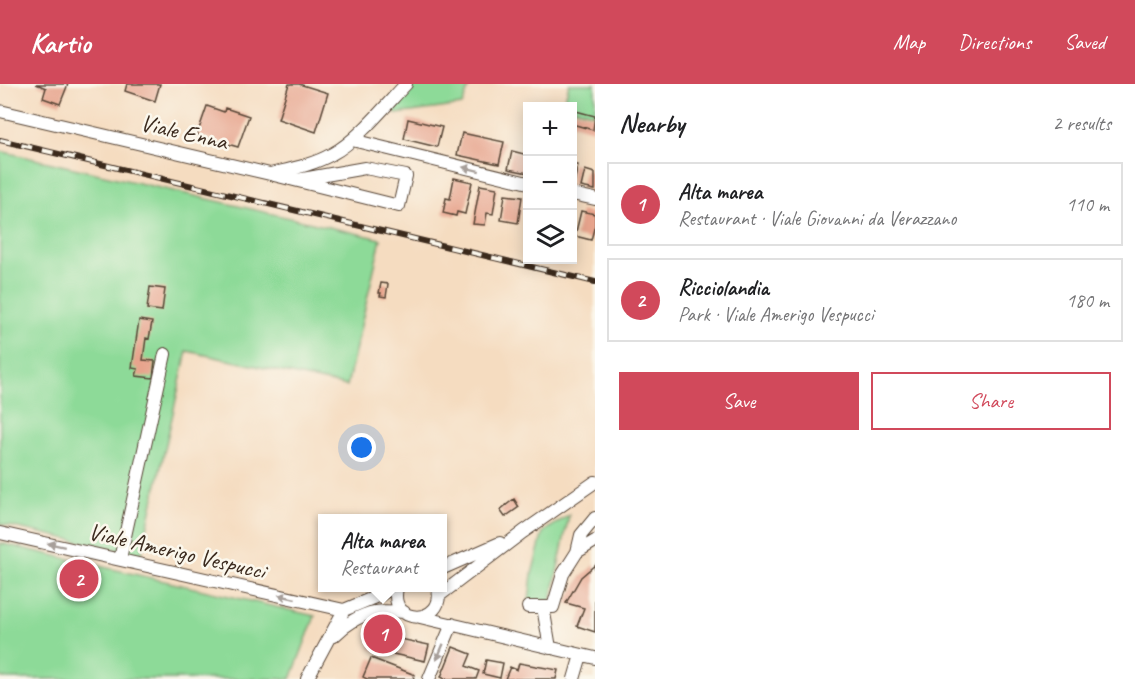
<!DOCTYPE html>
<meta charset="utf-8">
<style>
:root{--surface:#fff;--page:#f2f2f2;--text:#202124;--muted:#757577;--line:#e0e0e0;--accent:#d1495b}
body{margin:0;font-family:Caveat,sans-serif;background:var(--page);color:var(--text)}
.controls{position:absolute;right:18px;top:18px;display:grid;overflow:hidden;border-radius:0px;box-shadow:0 3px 15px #0003}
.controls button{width:54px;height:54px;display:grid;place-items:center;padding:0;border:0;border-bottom:2px solid var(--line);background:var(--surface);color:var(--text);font:30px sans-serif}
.you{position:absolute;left:362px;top:364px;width:21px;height:21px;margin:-15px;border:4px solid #fff;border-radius:50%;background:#1a73e8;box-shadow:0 0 0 9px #1a73e833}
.badge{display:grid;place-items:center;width:39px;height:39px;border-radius:50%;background:var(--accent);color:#fff;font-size:20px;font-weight:700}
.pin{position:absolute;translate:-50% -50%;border:3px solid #fff;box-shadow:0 2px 6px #0006}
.popup{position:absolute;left:318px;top:430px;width:129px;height:78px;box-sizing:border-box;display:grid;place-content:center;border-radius:0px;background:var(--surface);filter:drop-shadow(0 2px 4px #0005);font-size:20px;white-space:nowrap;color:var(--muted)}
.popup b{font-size:22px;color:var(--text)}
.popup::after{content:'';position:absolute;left:50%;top:100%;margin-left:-12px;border:12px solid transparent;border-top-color:var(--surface)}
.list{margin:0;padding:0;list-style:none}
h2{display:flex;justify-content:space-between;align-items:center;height:78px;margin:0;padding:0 24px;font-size:26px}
h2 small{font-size:20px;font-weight:400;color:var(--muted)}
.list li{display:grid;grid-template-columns:39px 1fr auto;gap:18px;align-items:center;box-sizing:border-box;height:84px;margin:0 12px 12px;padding:0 12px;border:2px solid var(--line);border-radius:0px}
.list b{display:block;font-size:22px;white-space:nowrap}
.list p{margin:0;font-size:20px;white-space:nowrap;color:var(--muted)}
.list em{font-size:20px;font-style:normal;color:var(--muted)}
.actions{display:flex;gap:12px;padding:18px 24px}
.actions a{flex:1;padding:14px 0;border:2px solid var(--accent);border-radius:0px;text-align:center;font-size:21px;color:var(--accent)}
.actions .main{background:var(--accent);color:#fff}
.icon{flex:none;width:33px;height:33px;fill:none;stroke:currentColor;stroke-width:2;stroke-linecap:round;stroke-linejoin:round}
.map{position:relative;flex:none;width:595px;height:595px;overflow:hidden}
header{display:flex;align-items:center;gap:36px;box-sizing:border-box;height:84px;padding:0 30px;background:var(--accent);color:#fff}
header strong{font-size:28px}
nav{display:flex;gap:33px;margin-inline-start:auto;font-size:21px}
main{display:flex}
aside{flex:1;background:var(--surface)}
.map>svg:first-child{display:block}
</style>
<header>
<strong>Kartio</strong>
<nav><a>Map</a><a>Directions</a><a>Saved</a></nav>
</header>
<main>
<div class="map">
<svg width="595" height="595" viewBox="0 0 595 595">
<rect width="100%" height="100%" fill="#fbf7ec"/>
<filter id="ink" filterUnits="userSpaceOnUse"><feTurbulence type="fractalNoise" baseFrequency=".0167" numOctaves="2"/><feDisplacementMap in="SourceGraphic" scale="12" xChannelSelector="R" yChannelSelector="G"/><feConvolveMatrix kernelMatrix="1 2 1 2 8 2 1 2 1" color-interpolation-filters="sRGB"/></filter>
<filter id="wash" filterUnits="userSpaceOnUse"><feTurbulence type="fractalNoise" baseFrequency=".008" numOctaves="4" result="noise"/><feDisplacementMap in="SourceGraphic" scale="24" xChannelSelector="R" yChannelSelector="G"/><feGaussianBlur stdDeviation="1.35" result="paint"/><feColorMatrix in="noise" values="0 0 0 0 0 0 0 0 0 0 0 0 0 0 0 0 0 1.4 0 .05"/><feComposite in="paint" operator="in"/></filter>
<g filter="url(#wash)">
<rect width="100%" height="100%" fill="#f5dcc0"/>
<path fill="#8dda98" stroke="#64825b" stroke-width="1.5" d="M413 0H470L462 21 397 30 389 22Z
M569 0H595V30L573 24 572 22H563Z
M0 67 381 155 347 302 187 267 141 471 0 440Z
M569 431 551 517H529L532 490 543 448Z
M0 459 315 532 291 595H7L0 593Z"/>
<g id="blocks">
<path fill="#e7a48d" d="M36 0H68L60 20 43 14 46 4Z
M127 0H160L155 17 125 7Z
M289 0H299L328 9 316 48 278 35Z
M207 22 224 28 225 24 249 32 238 63 197 51Z
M572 26 595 32 593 46 572 40Z
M408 35 442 43 437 63 404 55Z
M462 49 504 58 499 80 457 71Z
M512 67 528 71V89L508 85Z
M572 80 578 81 573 103H572Z
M585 86 595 89V106L581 103Z
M454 94 472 98 465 130 457 128 456 132 443 129 446 114 450 115Z
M480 101 497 104 493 130 487 129 485 141 473 140Z
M505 111 522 113 518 139 501 136Z
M581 127 595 130V141L591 156 575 152Z
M381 199 388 200 386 213 380 212 381 209H379Z
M150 203 165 205 162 227 147 225Z
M139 236 152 238 149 255 146 254 143 276 155 277 153 294 136 292 138 285 132 284Z
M514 415 519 423 505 433 500 426Z
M595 481V548L577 542 584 524 566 519 581 493Z
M375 546 401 552 400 555 429 561 425 577 370 565Z
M453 563 471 570 466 582 479 587 476 595H445L441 593Z
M371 574 415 591 413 595H367L363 593Z
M486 576 503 579 500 594 483 590Z
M519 579 558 586 556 595H505L510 583 517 586Z"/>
</g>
</g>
<g filter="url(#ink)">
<use href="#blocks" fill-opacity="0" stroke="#574536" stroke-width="1.5"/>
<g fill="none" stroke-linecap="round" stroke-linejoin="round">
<defs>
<path id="minor" d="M0 27 270 90C291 85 313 81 332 70 357 57 386 21 406 0
M352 56 528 99
M274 91 399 122 406 92 365 84 297 96
M572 110 595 115
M0 449 344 526
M577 468 581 451 595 434
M120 475 165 270
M443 484 500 459
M397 504C388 543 446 541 438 505
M440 511 523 448 595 398
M528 523H543
M420 533 595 574
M334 552C345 541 359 531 375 528 384 526 395 528 404 528
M550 564 543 523H553L563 490 577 468 595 457
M307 595 344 526 380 511 391 504
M429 595 452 540
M574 595 581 571"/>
</defs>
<use href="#minor" stroke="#574536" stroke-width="14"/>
<use href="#minor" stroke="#fff" stroke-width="12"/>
<defs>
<path id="rail" d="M0 56 595 198"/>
</defs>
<use href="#rail" stroke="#3b2a1e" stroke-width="6"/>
<use href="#rail" stroke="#fbf7ec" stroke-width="4" stroke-dasharray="11" stroke-linecap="butt"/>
</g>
<defs><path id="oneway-solid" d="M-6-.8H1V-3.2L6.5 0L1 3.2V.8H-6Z" transform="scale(1.5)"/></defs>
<g fill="#a79f9a">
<use href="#oneway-solid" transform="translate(471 85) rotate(-166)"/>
<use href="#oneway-solid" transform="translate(56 461) rotate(-168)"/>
<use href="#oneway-solid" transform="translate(287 513) rotate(-167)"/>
<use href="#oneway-solid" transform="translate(440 568) rotate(113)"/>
</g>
</g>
<g text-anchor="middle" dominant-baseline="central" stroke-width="5" stroke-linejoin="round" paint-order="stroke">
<g font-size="24" fill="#3b2a1e" stroke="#fbf7ec">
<text transform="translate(184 48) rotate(13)">Viale Enna</text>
<text transform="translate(177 467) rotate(13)">Viale Amerigo Vespucci</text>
</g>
</g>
</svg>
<div class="controls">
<button>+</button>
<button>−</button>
<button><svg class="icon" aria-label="layers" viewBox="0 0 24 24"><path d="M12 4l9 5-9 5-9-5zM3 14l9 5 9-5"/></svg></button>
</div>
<div class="you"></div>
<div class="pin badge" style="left:383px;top:550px">1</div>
<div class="popup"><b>Alta marea</b>Restaurant</div>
<div class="pin badge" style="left:79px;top:495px">2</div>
</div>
<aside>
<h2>Nearby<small>2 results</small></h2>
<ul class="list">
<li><span class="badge">1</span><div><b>Alta marea</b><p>Restaurant · Viale Giovanni da Verazzano</p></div><em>110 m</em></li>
<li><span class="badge">2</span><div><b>Ricciolandia</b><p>Park · Viale Amerigo Vespucci</p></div><em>180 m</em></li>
</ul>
<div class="actions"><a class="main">Save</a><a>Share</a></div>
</aside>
</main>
